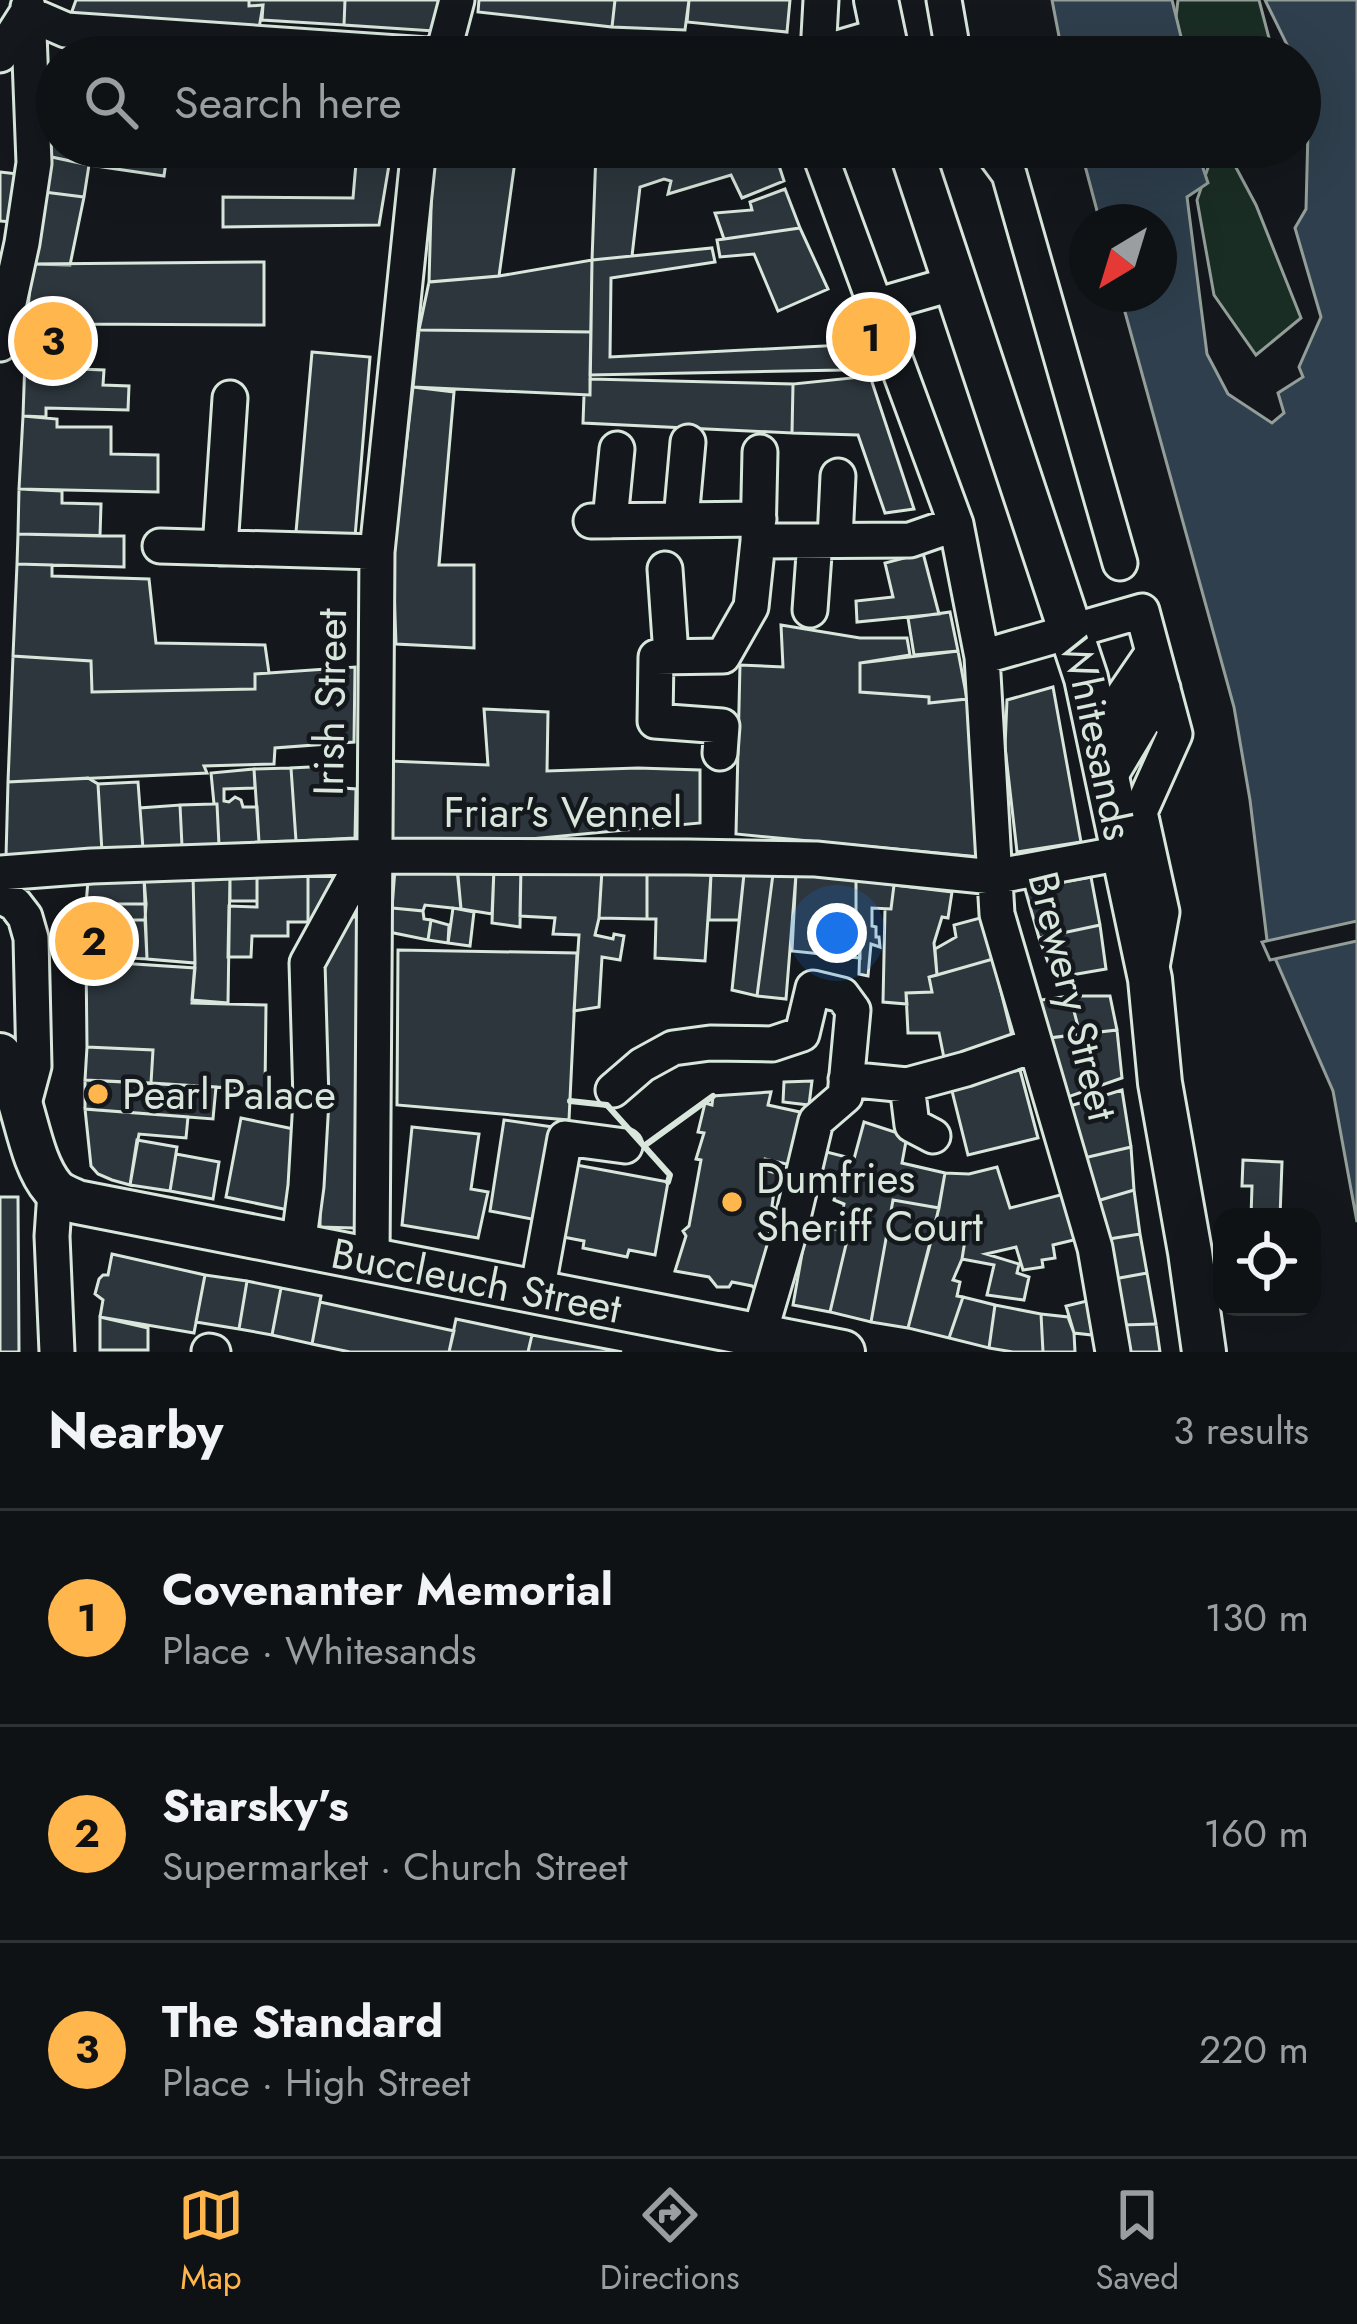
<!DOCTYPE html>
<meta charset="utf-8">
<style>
:root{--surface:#0f1215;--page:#181b1e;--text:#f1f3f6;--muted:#9b9ea0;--line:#2f3234;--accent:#ffb74d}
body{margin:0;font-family:Jost,sans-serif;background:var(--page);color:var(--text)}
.controls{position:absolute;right:36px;bottom:36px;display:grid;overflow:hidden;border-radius:24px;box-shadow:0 12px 48px #0002}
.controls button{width:108px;height:108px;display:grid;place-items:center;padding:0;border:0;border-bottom:3px solid var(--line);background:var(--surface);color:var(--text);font:60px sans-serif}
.compass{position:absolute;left:1069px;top:204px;width:108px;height:108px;border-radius:50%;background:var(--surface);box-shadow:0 12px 48px #0002;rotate:218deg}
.you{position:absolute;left:837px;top:933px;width:42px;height:42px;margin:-30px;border:9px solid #fff;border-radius:50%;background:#1a73e8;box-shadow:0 0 0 18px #1a73e833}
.badge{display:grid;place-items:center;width:78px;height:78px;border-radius:50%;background:var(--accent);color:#111;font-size:39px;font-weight:700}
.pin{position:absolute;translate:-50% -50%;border:6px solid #fff;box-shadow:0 3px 12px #0006}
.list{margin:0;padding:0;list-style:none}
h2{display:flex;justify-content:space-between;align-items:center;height:156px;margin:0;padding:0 48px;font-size:51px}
h2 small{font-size:39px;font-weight:400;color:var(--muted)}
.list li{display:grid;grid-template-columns:78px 1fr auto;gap:36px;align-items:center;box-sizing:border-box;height:216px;padding:0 48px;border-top:3px solid var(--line)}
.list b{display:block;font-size:45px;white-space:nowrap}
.list p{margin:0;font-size:39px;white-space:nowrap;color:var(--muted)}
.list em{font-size:39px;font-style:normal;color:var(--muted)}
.icon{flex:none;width:66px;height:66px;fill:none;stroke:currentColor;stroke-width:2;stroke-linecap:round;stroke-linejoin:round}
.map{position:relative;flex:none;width:1357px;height:1352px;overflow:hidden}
.search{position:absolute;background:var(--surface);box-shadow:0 12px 48px #0002;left:36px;right:36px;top:36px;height:132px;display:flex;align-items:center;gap:30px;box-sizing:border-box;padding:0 42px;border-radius:66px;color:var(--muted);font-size:45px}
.sheet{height:804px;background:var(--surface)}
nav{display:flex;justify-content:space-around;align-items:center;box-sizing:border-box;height:168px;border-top:3px solid var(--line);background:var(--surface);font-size:33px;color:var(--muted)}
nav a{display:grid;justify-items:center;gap:6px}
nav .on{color:var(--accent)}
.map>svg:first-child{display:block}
</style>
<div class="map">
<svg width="1357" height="1352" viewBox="0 0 1357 1352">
<rect width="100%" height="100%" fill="#14181c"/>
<path fill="#1a2d24" stroke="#939e99" stroke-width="3" d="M1178 0H1259L1274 57H1184L1176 17Z
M1215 147H1225L1256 205 1301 318 1256 355 1214 295 1197 200Z"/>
<path fill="#2f3f4d" stroke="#939e99" stroke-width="3" d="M1052 0H1172L1186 57H1063Z
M1265 0H1357V1222L1333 1091 1267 940 1250 800 1234 707 1120 294H1159V222H1100L1080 147H1196L1208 183 1187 197 1207 354 1228 394 1272 423 1284 413 1278 393 1303 377 1299 367 1321 317 1295 228 1306 209 1309 91 1300 72V57H1293Z"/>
<path fill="#14181c" stroke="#939e99" stroke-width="3" d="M1357 921V941L1270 960 1262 942Z"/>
<path fill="#2c363c" stroke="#d8e6dc" stroke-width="3" d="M76 0H249V6L263 5 258 34 71 14Z
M249 0H345L344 25 262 20 263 5 249 6Z
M345 0H443L434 31 344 25Z
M479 0H615L612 27 478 12Z
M615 0H689L685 30 612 27Z
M689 0H790L787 32 687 22Z
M54 117H57V147H95L89 165 47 156Z
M95 147H168L164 176 89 165Z
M347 147H392L379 225 223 227V197L353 198 356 163 345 162Z
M436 147H728V152L516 154 499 276 429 282 432 175Z
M728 147H773L784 181 742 198 731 175 668 194 671 181 664 179 640 187 632 256 592 260 596 152H728Z
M47 156 89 165 84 197 44 192Z
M0 172 18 174 12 222 0 221Z
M785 189 800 228 724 239 715 213 752 210 750 202Z
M44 192 84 197 70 265 32 264Z
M800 228 828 289 778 311 754 254 720 257 717 240Z
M712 248 715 262 611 278 610 357 842 345 843 370 590 375 592 260Z
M592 260 591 332 419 330 429 282 499 276Z
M264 262V325L82 324 27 319 32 264Z
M27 319 82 324 80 360 25 359Z
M419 330 591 332 590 395 413 387Z
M312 352 370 357 355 537 296 532Z
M25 359 80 360 79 369 104 370 103 385 129 386 128 410 46 408V417L23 416Z
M870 376 914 509 885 513 858 435 792 433 793 384Z
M590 379 793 384 792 433 583 423 584 395H590Z
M413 387 454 392 439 565H474V648L396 644 393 559Z
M23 416 57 419V427H111V454L158 455V492L19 489Z
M19 489 62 491V503L101 504 100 536 18 534Z
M18 534 124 536V567L17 564Z
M923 553 939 614 857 622 856 601 893 597 885 563Z
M17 564 52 565V576L149 579 156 643 265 645 269 673 255 674V689L92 692 91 661 13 656Z
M950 612 958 651 914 655 908 618Z
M781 625 860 638H907L910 655 860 663V692L929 697V703L967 699 977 759 980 857 736 834 740 665 783 667Z
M958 651 967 699 929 703V697L860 692V663Z
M13 656 91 661 92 692 255 689V674L355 667 354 742 275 748 274 764 204 766 207 773 8 782Z
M1053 687 1081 842 1017 852 1005 747 1007 700Z
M484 709 548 712 547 771 638 768 700 770V823L509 841 386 842 389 761 488 765Z
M329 766 330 787 356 789 355 838 296 841 291 768Z
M291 768 296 841 259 842 254 769Z
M254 769 255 788 224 789V801L229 802 235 797 241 800 243 807H257L259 842 219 845 217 804H214L211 773Z
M88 778 98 784 102 852 6 857 8 782Z
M138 782 143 849 102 852 98 784Z
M214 804H217L219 845 182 846 180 805Z
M180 805 182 846 143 849 140 808Z
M457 865 494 868 492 914 461 909Z
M521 865 602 870 599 918 595 935 613 939 614 934 624 936 620 960 602 957 599 1007 574 1011 579 935 553 934 555 918 520 916Z
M521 865 520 927 492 923 494 868Z
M395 869H457L461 909 425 905 423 911 392 908Z
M602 870 647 873V919L599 918Z
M230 873 228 1003 192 1000 195 963 193 874Z
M230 873H257V901H230Z
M257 873 308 874V922H288V936H252L251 957H228L229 906 257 907Z
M337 873 336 897 324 923 308 922V874Z
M647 873 711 874 705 961 655 958 656 919H647Z
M193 874 195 963 147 959 144 878Z
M711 874H744L739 920H709Z
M744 874H773L757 996 732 990Z
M773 874H796L786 999 757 996Z
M796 874 856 880V942H860V958L792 951Z
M1091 877 1100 925 1039 938 1025 889Z
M144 878 146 904H86L88 881Z
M856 880 894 885 891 909 872 908V926L876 927V937H879L880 947 871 944 868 976 859 974 860 942H856Z
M894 885 952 892 948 918 942 917 934 943 937 975 929 977 932 992 906 993 907 1004 883 1002 885 909H891Z
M86 904H146L145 920H123L122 929H86Z
M392 908 423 911 424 919 431 920 428 940 389 932Z
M453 908 474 912 470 946 448 943Z
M339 917H359L362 1220 354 1228 320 1227 322 958Z
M980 918 993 959 937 975 935 949 956 937 954 925Z
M123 920H145L147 959 86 956V929H122Z
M431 920 449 925 448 943 428 940Z
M1100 925 1106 969 1054 978 1039 938Z
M398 950 577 953 569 1120 397 1105Z
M86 956 120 957V963L195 968 192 1003 266 1005 265 1090 151 1083 153 1050 87 1047Z
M993 959 1014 1044 945 1063 939 1033H908L906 993 932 992 929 977Z
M1070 996 1080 1034 1041 1039 1027 1002Z
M1070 996H1110L1117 1030 1080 1034Z
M1117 1030 1122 1078 1068 1097 1041 1039Z
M87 1047 153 1050 151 1083 85 1080Z
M1020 1070 1038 1138 968 1155 951 1087Z
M85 1080 216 1087 213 1119 85 1109Z
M812 1081 809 1105 783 1102 784 1082Z
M1122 1090 1131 1147 1084 1158 1070 1106Z
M771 1092 768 1105 809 1114 799 1167 765 1159 762 1169 782 1175 783 1179 775 1184 772 1206 782 1214 777 1222 771 1223 767 1248 772 1250 756 1290 752 1286 732 1282 729 1287H717L709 1277 675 1271 686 1236 683 1231 689 1226 701 1160 696 1159 704 1133 698 1132 705 1103 712 1105 713 1096Z
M85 1109 188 1117 186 1138 139 1134 130 1185 112 1180 98 1174 91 1166Z
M241 1118 303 1131 288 1210 226 1197Z
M504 1120 553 1127 537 1220 490 1211Z
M864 1122 907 1136 902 1163 945 1173 939 1208 893 1200 871 1322 830 1312 849 1232 838 1230 844 1204 834 1200 836 1192 806 1185 815 1149 854 1159Z
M412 1127 479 1134 471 1189 488 1192 478 1238 402 1225Z
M137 1140 177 1147 170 1191 130 1185Z
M1131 1147 1134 1190 1097 1201 1084 1158Z
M176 1154 219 1162 213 1199 170 1191Z
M1243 1160 1282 1162 1280 1217H1251L1252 1186H1242Z
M571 1164 668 1182 655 1255 629 1250 627 1257 583 1248 584 1241 558 1236Z
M997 1167 1010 1208 1064 1194 1078 1239 1053 1245 1055 1258 1042 1260 1043 1267 1023 1270 1016 1247 986 1254 1019 1264 1017 1273 1029 1277 1024 1300 987 1295 994 1265 962 1259 967 1228 936 1222 945 1173 969 1174Z
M1134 1190 1140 1234 1103 1240 1097 1201Z
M0 1197H18L19 1352H0Z
M893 1200 939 1208 908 1328 871 1322Z
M800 1218 813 1221V1224L849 1232 830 1312 793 1305 803 1248 792 1245Z
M936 1222 967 1228 962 1259 953 1280 960 1282 957 1296 963 1297 949 1338 908 1328Z
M1140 1234 1147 1273 1114 1279 1103 1240Z
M112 1254 205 1275 194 1333 100 1317 103 1300 95 1294 99 1279 103 1275H108Z
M1147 1273 1156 1324 1122 1325 1114 1279Z
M205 1275 247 1281 239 1329 196 1322Z
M247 1281 281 1288 272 1335 239 1329Z
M281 1288 321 1296 312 1344 272 1335Z
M963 1297 995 1305 989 1348 949 1338Z
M1095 1299 1101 1336 1074 1333 1066 1306Z
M320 1302 454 1331 449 1352H350L312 1344Z
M995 1305 1041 1314 1043 1352H1013L989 1348Z
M1041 1314 1068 1317 1074 1333 1075 1352H1043Z
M100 1317 148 1328V1350H100Z
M456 1319 532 1335 528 1352H449Z
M1156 1324 1160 1352H1117L1122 1325Z
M532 1335 622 1352H528Z"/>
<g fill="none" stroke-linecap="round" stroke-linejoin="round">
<defs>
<path id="minor" d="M944 0 954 57
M818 54 821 0
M0 55 27 13 66 30 442 56 508 57
M442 57 457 0
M807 57 882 35
M989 147 1009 174 1120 563
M820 155 956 524 982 657 1142 611 1175 734 1140 812 1162 912 1152 967
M875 306 955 283
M0 344 22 243 34 163 28 7
M681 520 688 442
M591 521 759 519
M610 521 617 449
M835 540 838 476
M758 541 910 540 956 524
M160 546 377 552
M220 548 230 398
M665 569 671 655
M810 610 815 541
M982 657 997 914 1095 1248 1113 1352
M1099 731 1153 652
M720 753 722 726 655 721 656 657 723 656 751 607 758 541 760 452
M1109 778 1163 688
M0 873 92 866 374 856 688 857 816 859 993 877 1122 853 1140 812
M0 896 15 904 25 917 31 938 34 1066 23 1107
M846 1079 907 1085 966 1069 1035 1045
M907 1085 912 1125 933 1136
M613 1090 642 1065 673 1048 710 1043 772 1044 802 1034 813 988 842 995 853 1010 845 1096 816 1121 789 1234 759 1336
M55 1192 52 1236 57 1352
M298 1246 306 1186 311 1100 307 963 358 870 374 856
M372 1260 377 552 419 147
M537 1292 565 1138 625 1146
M209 1351 213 1352"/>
<g id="major">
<path d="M876 0 888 57"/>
<path id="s1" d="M910 147 1086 678 1150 979 1160 1083 1190 1252 1204 1352"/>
<path id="s2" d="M0 1055C26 1095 26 1156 53 1188 59 1195 68 1198 77 1202L843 1352"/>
</g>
</defs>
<use href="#minor" stroke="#d8e6dc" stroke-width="39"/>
<use href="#major" stroke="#d8e6dc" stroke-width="48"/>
<use href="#minor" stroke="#14181c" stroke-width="33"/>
<use href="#major" stroke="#14181c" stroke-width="42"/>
<path stroke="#d8e6dc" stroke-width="6" d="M570 1101 607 1105 670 1175 668 1182
M644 1146 713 1096"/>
</g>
<g fill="#ffb74d" stroke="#14181c" stroke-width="4.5">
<circle cx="98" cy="1094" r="12"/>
<circle cx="732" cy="1202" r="12"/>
</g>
<g text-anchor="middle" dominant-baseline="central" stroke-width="9" stroke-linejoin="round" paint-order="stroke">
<g font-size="42" fill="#d8e6dc" stroke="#14181c">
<text transform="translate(330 702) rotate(-89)">Irish Street</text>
<text stroke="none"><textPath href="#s1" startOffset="621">Whitesands</textPath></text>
<text x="563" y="812">Friar's Vennel</text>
<text transform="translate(1073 996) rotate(76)">Brewery Street</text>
<text stroke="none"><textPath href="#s2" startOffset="579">Buccleuch Street</textPath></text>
</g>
<g font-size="42" fill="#d8e6dc" stroke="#14181c" text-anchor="start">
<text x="122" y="1094">Pearl Palace</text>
<text x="756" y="1178">Dumfries<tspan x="756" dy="48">Sheriff Court</tspan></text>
</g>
</g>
</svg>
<div class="controls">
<button><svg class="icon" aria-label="locate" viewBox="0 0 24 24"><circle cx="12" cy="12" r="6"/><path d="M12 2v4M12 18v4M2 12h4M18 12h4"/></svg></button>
</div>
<svg class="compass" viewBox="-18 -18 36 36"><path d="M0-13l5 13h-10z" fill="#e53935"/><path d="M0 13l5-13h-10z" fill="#9b9ea0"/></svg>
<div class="you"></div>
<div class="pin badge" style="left:871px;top:337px">1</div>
<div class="pin badge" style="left:94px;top:941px">2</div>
<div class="pin badge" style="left:53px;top:341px">3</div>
<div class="search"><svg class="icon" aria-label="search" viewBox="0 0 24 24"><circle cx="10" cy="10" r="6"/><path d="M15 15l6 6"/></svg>Search here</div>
</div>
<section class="sheet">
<h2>Nearby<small>3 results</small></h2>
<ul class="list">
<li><span class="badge">1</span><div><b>Covenanter Memorial</b><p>Place · Whitesands</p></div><em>130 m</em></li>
<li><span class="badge">2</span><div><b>Starsky’s</b><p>Supermarket · Church Street</p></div><em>160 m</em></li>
<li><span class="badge">3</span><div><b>The Standard</b><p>Place · High Street</p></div><em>220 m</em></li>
</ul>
</section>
<nav>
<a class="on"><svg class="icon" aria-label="map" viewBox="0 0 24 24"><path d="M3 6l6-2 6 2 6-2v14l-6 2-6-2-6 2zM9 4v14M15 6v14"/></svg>Map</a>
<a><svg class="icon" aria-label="directions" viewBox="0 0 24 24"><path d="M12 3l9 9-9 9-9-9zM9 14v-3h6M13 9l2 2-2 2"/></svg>Directions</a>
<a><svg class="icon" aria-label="saved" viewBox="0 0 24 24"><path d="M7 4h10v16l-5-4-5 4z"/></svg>Saved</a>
</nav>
